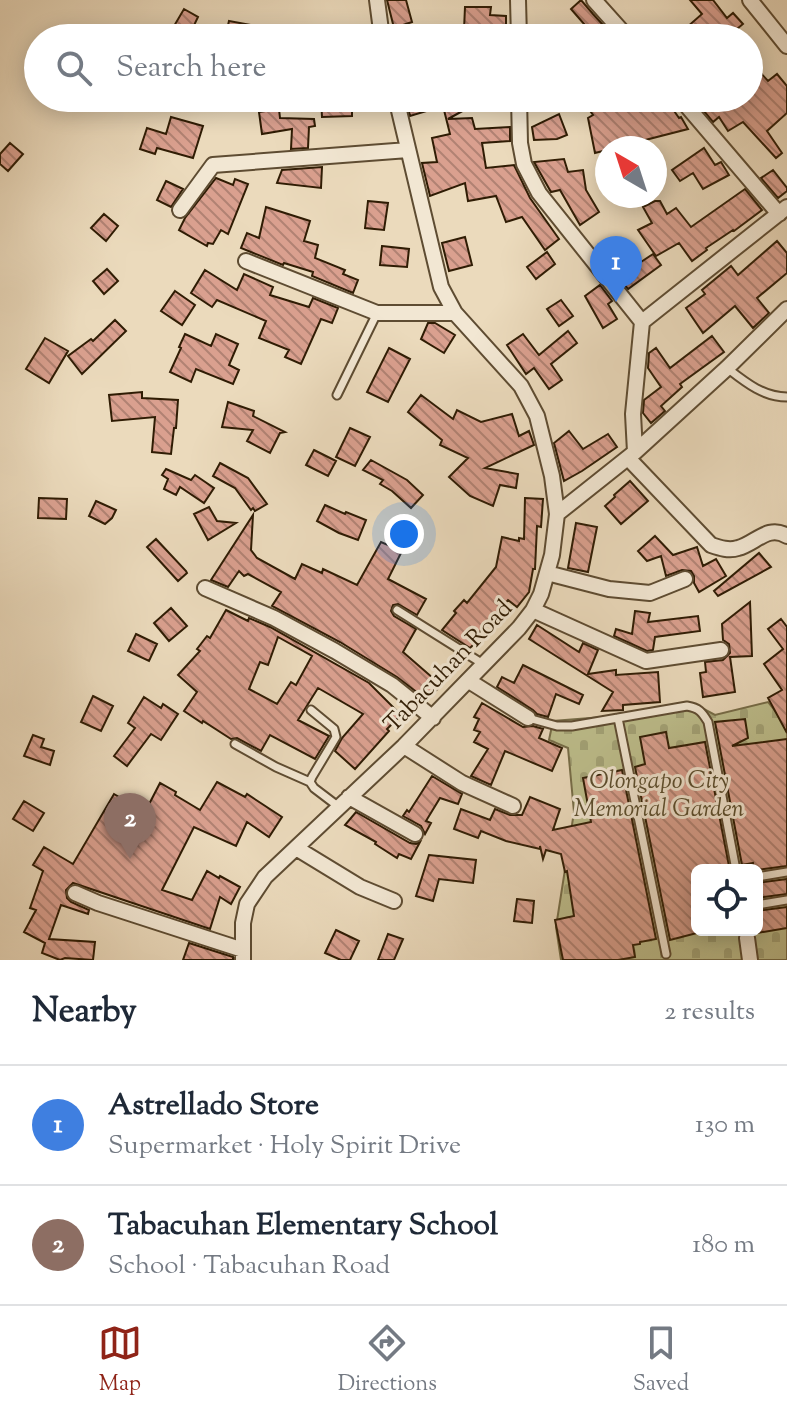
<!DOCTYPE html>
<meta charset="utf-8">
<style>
:root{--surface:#fff;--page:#f6f6f7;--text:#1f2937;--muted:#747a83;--line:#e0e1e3;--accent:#8f2418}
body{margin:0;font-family:"Sorts Mill Goudy",serif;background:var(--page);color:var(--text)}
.controls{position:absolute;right:24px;bottom:24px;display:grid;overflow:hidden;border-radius:12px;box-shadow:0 4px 20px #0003}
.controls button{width:72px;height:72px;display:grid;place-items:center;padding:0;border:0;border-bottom:2px solid var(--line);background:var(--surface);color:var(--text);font:40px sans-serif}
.compass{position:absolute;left:595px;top:136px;width:72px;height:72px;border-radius:50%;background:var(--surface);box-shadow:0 4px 20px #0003;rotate:321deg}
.you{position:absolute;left:404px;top:534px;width:28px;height:28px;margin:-20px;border:6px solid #fff;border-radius:50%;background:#1a73e8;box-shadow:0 0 0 12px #1a73e833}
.badge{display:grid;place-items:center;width:52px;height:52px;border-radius:50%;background:var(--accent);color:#fff;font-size:26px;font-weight:700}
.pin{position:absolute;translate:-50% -66px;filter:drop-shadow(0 2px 4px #0008)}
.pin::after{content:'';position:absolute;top:42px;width:28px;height:24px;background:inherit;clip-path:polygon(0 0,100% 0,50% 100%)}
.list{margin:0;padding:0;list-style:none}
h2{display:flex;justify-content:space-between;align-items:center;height:104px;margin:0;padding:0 32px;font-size:34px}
h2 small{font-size:26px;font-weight:400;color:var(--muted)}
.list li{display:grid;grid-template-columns:52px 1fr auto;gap:24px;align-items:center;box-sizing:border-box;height:120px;padding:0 32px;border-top:2px solid var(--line)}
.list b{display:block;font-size:30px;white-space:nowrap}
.list p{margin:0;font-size:26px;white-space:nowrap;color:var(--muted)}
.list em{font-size:26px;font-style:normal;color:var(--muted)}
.icon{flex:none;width:44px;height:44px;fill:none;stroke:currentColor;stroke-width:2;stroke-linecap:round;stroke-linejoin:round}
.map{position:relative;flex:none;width:787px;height:960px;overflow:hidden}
.search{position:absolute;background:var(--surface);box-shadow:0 4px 20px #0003;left:24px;right:24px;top:24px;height:88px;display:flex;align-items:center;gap:20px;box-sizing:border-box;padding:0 28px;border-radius:44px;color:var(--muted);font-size:30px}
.sheet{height:344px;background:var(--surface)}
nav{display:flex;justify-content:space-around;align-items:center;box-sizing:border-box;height:112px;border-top:2px solid var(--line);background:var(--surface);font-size:22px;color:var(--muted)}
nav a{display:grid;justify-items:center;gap:4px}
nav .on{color:var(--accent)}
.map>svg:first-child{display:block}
</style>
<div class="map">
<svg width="787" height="960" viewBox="0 0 787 960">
<defs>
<pattern id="cemetery-stones" width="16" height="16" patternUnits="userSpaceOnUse" patternTransform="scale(2)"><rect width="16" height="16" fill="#bdbe8c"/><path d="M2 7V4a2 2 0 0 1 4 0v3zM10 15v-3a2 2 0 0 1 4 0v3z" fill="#a3a377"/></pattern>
<pattern id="building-back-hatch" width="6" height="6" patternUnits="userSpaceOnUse" patternTransform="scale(2)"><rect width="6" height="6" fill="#daa08f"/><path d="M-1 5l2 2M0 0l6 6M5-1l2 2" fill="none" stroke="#b18273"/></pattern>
</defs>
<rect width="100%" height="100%" fill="#ebdabc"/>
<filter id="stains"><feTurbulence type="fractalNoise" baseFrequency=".0025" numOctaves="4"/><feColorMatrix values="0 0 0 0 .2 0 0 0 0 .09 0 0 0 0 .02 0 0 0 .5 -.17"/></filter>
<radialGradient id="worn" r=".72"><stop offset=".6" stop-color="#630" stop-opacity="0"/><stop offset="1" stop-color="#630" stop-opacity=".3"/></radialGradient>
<path fill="url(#cemetery-stones)" stroke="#766d48" stroke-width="2" fill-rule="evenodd" d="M768 702 787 726V960H561L556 927 574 812 568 748 549 740 553 721 704 709 715 715ZM697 870H757V930H697Z"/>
<path fill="url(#building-back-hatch)" stroke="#2f1c04" stroke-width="2" fill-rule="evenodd" d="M387 0H406L412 22 394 28Z
M581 0 593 14 615 38H587L580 30 585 25 571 9Z
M690 0H713L727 18 733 13 743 24 726 38H695L686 28 702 14Z
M465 7H491L490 15 506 16V30H464Z
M184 9 198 17 188 38H167Z
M229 21 251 25 248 38H225Z
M749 60 768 81 777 74 787 86V113L767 131 782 153 776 158 743 122 728 131 719 117 713 122 703 110 709 106 711 108 724 98H749Z
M321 98H352V116L322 117Z
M406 98H486L448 119 472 118 475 129 510 127V141L482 143 486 168 514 165 530 198 559 239 545 250 522 217 506 222 496 196 468 201 465 183 430 196 422 163 437 162 432 138 450 134 443 106 410 116Z
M581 98H665L679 118 681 117 688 129 614 148H607V150L595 153 588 118 593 115Z
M279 109 280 118 314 119 315 126 309 127 308 148 291 149 292 129 262 134 259 112Z
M559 114 567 135 557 139 534 140 532 127Z
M171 117 203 126 193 158 157 148 155 154 140 149 147 128 166 134Z
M10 143 23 154 8 171 0 164V154Z
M704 148 715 165 721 162 729 175 703 189 693 173 680 181 672 170Z
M564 159 568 172 583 170 586 190 599 212 580 225 560 190 551 192 534 162Z
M322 167 321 188 277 183 282 170Z
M773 170 787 188V191L778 198 761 178Z
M216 178 233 185 235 179 248 184 228 234 221 230 213 244 208 243 207 246 179 230 185 218Z
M166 181 183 189 171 207 157 200Z
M745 189 762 210 734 231 733 230 706 248 707 250 692 261 679 243 656 256 638 230 652 223 643 207 655 201H660L667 214 676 208 691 227Z
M368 201 388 203 384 230 365 228Z
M266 207 310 221 304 241 318 245 315 258 345 270 343 274 358 280 353 293 312 276 313 272 284 263 283 265 241 248 247 233 259 238Z
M104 214 118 226 106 241 91 228Z
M465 237 472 265 449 271 442 243Z
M777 241 787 253V273L757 298 769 313 753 328 735 306 703 333 686 308 705 294 702 290 731 266 738 275Z
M382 246 409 249 407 267 380 265Z
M603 247 623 274 653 254 661 265 628 289 598 250Z
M547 252 555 264 536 279 527 267Z
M107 269 118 281 104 294 93 281Z
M205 270 237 290 244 274 273 287 270 295 309 307 313 298 338 308 332 323 321 319 301 364 285 357 289 350 259 338 266 321 217 300 212 307 191 293Z
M600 285 612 301 608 304 617 319 603 328 585 296Z
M175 291 195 305 182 325 161 311Z
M561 300 573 316 559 326 547 309Z
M115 320 126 331 82 374 68 356 91 339 93 341Z
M428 323H435L455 335 444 353 421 339Z
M568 331 577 343 551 364 562 380 549 389 534 368 526 374 507 345 523 334 539 355Z
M185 334 211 346 216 334 238 344 229 365 239 370 233 384 196 369 191 382 170 372 181 348 179 347Z
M712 336 724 352 680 384 682 387 661 406 665 411 651 423 643 413 644 400 661 387 648 368 649 353 656 348 670 368Z
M45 338 68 351 49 383 26 369Z
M389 348 410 359 388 402 367 392Z
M142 392V398L178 400 176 428H174L171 454 152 452 155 417 112 421 109 395Z
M421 395 453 419 457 410 481 422 512 414 519 436 529 431 534 445 485 468 518 474 516 488 500 485 493 506 470 496 449 477 468 458 440 445 442 440 408 412Z
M228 402 254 411 253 416 285 432 280 433 270 453 247 441 253 430 222 427Z
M350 428 370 437 355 466 336 457Z
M569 431 583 449 608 434 617 447 582 471 564 481 554 443Z
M314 450 336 461 328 476 306 465Z
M371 460 407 480 423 495 411 508 392 491 380 484 383 480 363 470Z
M220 463 248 478 267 504 255 511 253 508 251 510 235 488 213 476Z
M166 469 191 480 195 475 214 488 204 503 180 487 176 495 164 489 168 479 162 475Z
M630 481 648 501 621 524 605 506 615 497 614 495Z
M39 498 67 499 66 519 38 518Z
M525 498 543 499 541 527 537 526 535 569H533L529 592 517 607 508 600 476 636 479 639 470 648 442 630 456 613 454 611 464 600 467 603 496 567 502 537 519 541V538L524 539Z
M96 501 116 510 112 518 105 524 89 516Z
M325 505 345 514 346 512 366 520 358 540 339 533 317 521Z
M209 507 217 521 236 523 208 540 194 514Z
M253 515 251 550 257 558 295 579 302 564 322 573 323 569 357 585 381 542 402 551 388 579 426 599 417 615 398 604 393 605 391 611 394 616 416 629 403 652 441 685 427 700 397 677 340 642 272 606 281 592 248 574 244 576 239 571 228 587 211 580Z
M576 523 597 527 588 572 568 568Z
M655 536 673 555 697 547 703 566 716 559 726 576 699 592 694 583V576L691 571 682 570 666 576 661 556 647 561 638 551Z
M156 539 186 571 187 573 178 581 147 547Z
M759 553 771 567 718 596 714 591Z
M750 602 752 656 730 657 735 692 703 697 700 673 706 672 705 662 723 660 730 653 729 644 723 640 722 624Z
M171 608 187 626 169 641 154 623Z
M226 610 248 621 249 618 270 627 369 683 401 715 387 729 389 731 355 769 335 751 342 738 363 714 318 688 298 720 329 736 315 759 270 735 261 751 237 738 231 739 203 721 202 723 184 711 197 692 178 675 200 651 197 649 207 636 210 638ZM278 637 312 656 296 685 291 682 277 704 249 689 260 662 268 665Z
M635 611 650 613 648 622 698 616 700 631 655 637 653 650 647 651 614 636 616 629 632 634Z
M781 619 787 627V733L768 698 782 690 764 664 783 649 768 629Z
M537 625 579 652 583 643 598 650 588 674 616 670V675L658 672 660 702 623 705V710L602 711 613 692 529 639Z
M136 634 157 644 149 661 128 651Z
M523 665 583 695 579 704 556 694 548 717 537 714 533 710 497 687 502 677 514 683Z
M93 696 113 706 101 731 81 722Z
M144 697 161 708 163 704 178 714 161 740 151 734 127 766 114 756 135 728 128 723Z
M482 703 523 727 533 726 543 729 539 738 562 748 552 771 505 751 491 785 471 776 488 749 474 742 480 732 474 730 479 719 474 717Z
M745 719 748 738 732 746 787 739V866L757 870H754L753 863 742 865 715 722Z
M666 732 669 748 705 742 729 866 725 867 726 870H697V933L670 940 635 767 645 764 640 737Z
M33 735 44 739 41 747 54 751 50 765 24 756Z
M622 770 656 939 640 942V944L633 945 635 957 618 960H563L555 920 574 916 567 871 565 872 561 854 546 850 543 859 540 846V849L506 841 481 831 478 838 454 829 461 809 490 820 495 809 510 815H522L530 797 560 809 553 830 591 822 583 778Z
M432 776 462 794 458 804 440 798 426 821 431 823 425 834 421 826 403 816 407 810 409 812Z
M217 782 245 797 247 794 282 817 269 837 247 822 236 846 194 827 162 890 192 900 207 871 219 878 220 876 240 887 231 904 220 897 210 929 73 883 66 890 67 898 71 902 89 910 88 914 61 905 49 939 95 942 93 960 65 958 60 960 42 953 45 943 24 932 36 910 30 908 43 871 33 865 44 847 73 864 114 794 145 812 160 783 176 792 175 795 200 810Z
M24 801 44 813 33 831 13 819Z
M356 812 410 843 416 844 420 842 411 859 399 854 397 858 375 844 376 842 345 825Z
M429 855 476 860 473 883 439 879 433 901 416 896Z
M787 879V894L757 898V883Z
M517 899 534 901 532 923 514 921Z
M787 907V928L757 933V911Z
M336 930 359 941 350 960H341L325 953Z
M388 934 403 939 394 960H378Z
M189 943 233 957V960H183Z"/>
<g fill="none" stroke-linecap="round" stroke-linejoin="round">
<defs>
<path id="service" d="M727 368C745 382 763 397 787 397
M337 395 377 313
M397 610 483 664
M311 710 334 729 336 737 312 777 310 782 314 788 339 807
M528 718 557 726H572L687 706C699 708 702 712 708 722L736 870
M618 718 666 954
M235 744 276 767 310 782
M757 877 787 872
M757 905 787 900"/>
<path id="minor" d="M377 0 382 38
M518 0 519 38
M594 0 628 38
M750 0 787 46
M519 98 520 143 524 164 539 193 642 322 633 414 635 452
M680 98 779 214
M180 210 213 165 408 150
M246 261 377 313H455
M642 322 787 207
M628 458 711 545C720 548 729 551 738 548 755 544 768 524 787 536
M557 514 635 452 727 368 787 309
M547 573 609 589 650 593 685 579
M205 588 274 618 335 651 392 685 433 718
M533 610 646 661 721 650
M469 681 528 718
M404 746 462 783 513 806
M349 797 415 834
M296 848 360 887 394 901
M75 893 98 903 243 950
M747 938 750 960
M243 960V923L247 904 265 877 404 746 519 628 533 610 541 594 552 555 557 514 552 476 537 416 521 386 455 313 441 287 396 98"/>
</defs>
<use href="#service" stroke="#5e4c32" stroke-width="11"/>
<use href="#minor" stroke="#5e4c32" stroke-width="18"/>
<use href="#service" stroke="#f2e7d3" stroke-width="7"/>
<use href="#minor" stroke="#f2e7d3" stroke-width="14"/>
</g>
<g text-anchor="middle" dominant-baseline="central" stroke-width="6" stroke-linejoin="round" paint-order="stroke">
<g font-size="24" fill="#2f1c04" stroke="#f2e7d3">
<text transform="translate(449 667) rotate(-46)">Tabacuhan Road</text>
</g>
<g font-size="24" font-style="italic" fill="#5a4d2d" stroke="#f2e7d3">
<text x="659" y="782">Olongapo City<tspan x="659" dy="28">Memorial Garden</tspan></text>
</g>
</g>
<rect width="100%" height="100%" filter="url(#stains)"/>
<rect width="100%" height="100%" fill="url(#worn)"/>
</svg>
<div class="controls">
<button><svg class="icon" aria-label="locate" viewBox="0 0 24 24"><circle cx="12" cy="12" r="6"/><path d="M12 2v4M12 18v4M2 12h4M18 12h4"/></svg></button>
</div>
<svg class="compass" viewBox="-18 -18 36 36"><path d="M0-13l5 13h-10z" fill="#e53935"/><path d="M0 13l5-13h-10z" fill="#747a83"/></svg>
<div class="you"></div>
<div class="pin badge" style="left:616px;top:302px;background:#3f7fe0">1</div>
<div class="pin badge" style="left:130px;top:859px;background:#8d6e63">2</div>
<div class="search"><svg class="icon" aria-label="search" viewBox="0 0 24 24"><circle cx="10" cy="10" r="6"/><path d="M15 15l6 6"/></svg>Search here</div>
</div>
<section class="sheet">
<h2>Nearby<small>2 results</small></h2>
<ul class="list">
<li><span class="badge" style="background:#3f7fe0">1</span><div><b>Astrellado Store</b><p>Supermarket · Holy Spirit Drive</p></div><em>130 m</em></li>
<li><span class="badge" style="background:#8d6e63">2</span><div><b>Tabacuhan Elementary School</b><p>School · Tabacuhan Road</p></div><em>180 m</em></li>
</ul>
</section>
<nav>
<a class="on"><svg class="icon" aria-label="map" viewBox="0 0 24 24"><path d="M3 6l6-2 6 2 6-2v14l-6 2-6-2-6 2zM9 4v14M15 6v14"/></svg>Map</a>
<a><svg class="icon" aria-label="directions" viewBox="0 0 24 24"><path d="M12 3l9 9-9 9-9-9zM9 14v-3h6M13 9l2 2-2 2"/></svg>Directions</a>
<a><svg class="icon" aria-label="saved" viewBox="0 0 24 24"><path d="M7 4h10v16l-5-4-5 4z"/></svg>Saved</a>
</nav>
